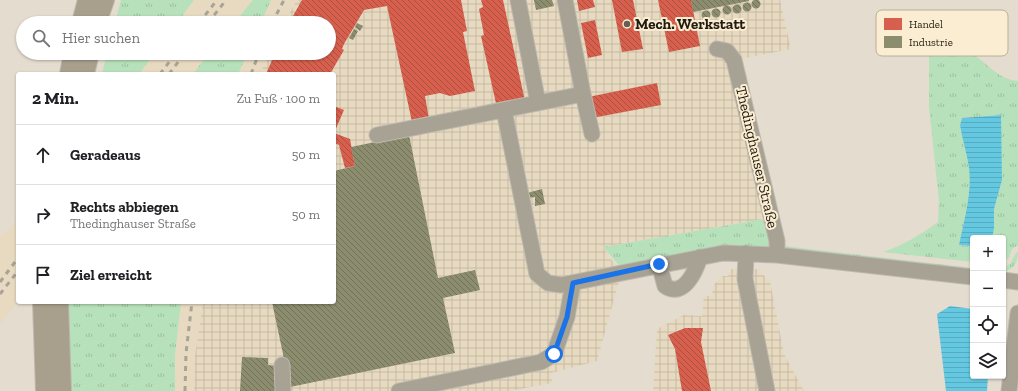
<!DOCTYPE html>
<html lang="de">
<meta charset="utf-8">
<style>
:root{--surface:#fff;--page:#f6f6f6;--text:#202124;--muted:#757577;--line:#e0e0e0}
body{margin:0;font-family:"Zilla Slab",serif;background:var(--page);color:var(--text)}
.controls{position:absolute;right:12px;bottom:12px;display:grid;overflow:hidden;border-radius:4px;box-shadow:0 1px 3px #0004}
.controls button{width:36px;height:36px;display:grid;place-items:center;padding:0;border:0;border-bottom:1px solid var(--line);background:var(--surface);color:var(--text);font:20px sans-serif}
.stop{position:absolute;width:12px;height:12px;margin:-9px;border:3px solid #1a73e8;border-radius:50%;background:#fff}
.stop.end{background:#1a73e8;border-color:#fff;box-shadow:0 1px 4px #0008}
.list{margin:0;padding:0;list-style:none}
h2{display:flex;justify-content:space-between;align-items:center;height:52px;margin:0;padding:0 16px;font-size:17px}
h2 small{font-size:13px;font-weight:400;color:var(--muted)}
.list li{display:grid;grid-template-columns:26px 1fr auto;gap:12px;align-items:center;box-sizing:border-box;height:60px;padding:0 16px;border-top:1px solid var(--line)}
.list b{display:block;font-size:15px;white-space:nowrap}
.list p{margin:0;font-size:13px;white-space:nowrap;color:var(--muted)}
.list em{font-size:13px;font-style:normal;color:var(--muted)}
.icon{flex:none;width:22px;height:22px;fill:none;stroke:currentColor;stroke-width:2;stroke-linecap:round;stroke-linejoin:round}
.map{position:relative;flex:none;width:1018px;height:391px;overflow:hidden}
.search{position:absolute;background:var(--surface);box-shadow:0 1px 3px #0004;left:16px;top:16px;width:320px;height:44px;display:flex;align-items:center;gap:10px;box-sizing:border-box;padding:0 14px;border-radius:22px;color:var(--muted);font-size:15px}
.panel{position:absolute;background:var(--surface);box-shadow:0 1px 3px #0004;left:16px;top:72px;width:320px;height:232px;border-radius:4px}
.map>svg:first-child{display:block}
</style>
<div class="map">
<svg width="1018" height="391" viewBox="0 0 1018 391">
<defs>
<pattern id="industrial-grid" width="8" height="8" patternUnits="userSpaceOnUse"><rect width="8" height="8" fill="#e7dac1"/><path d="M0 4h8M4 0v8" fill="none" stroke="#c6baa5"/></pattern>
<pattern id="grass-tufts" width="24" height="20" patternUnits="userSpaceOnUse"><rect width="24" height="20" fill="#b7e1bb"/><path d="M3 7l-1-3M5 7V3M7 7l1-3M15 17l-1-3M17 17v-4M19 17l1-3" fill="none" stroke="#9dc0a0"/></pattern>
<pattern id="water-rules" width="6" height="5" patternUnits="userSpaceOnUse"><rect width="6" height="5" fill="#64c8e1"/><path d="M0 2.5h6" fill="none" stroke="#56abc0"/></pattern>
<pattern id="shops-back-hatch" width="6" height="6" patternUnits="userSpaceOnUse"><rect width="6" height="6" fill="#d6604d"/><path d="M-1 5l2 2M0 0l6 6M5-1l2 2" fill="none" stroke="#ad4e3f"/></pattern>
<pattern id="industry-back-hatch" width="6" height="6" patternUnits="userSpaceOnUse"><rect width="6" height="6" fill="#8c8c6e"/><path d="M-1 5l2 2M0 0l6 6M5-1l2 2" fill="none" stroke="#727259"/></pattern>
</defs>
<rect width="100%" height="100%" fill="#e4dcce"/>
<path fill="#e7dac1" d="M194 0H253L234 23H177Z
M271 0H297L284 23H261Z
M155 53H209L193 74H139Z
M248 53H270L260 74H238Z
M18 221V302L0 324V237Z
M181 302H203L195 356 194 391H175V355Z"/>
<path fill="url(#industrial-grid)" d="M297 0H780L791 49 730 61 764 219 603 247 621 274 597 361 551 373 552 383 510 391H194L195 356 203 302H334V74H260L270 53H329V23H284Z
M731 269H760L761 273 770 281 784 354 804 391H653L657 329 684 315 702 316 704 296H712L713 286 722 276H728Z"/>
<path fill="url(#grass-tufts)" d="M121 0H194L177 23H115Z
M253 0H271L261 23H234Z
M929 43C942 44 956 44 968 51 986 61 996 79 1018 81V245L1012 249 1009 258 1003 262V238H992L994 229V209L1002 180 1000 115 962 118 960 125C962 139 967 153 969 167 972 193 964 220 959 245L973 246V262L883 252C904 245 920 235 938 222L939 201 929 107Z
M107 53H155L139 74H102Z
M209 53H248L238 74H193Z
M730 60 774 237 770 248 696 251 619 265 603 247 764 219Z
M784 246 973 268V272L792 252Z
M1018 252C1018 262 1014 270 1003 272V268L1010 264 1016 253Z
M67 302H181L175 355V391H69Z"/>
<path fill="url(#water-rules)" d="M1001 115 1002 180 994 209V229L992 238H973V246L959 245C964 220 972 194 969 168 967 153 962 139 960 125L962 118Z
M950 306 973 309V376H988L987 391H946L937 314Z"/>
<path fill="url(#shops-back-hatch)" d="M302 0H461L467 31 463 32 475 91 450 96 440 93 425 96 429 119 412 122 387 6 364 10 344 44 342 49 344 50 330 74H266L275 53H329V23H289Z
M481 0H503L525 101 497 108 481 36 484 35 479 9 483 7Z
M577 0H593L595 7 579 11Z
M612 0H633L643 49 622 52Z
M658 0H691L700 46 669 52Z
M595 20 602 55 588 58 581 23Z
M657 83 661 105 592 118 588 97Z
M334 106 344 110 334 133 350 139 355 166 345 168 339 145 334 143Z
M685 328H703L701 342 711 391H682L675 349 668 335Z"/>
<path fill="url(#industry-back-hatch)" d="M751.5 4a4.5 4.5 0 1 1 9 0a4.5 4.5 0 1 1-9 0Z
M534 0H552L554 6 536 10Z
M691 0H749V1L693 12Z
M742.5 7a4.5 4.5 0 1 1 9 0a4.5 4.5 0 1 1-9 0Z
M732.5 9a4.5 4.5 0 1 1 9 0a4.5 4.5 0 1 1-9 0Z
M722.5 10a4.5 4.5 0 1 1 9 0a4.5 4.5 0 1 1-9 0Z
M711.5 13a4.5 4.5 0 1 1 9 0a4.5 4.5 0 1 1-9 0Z
M701.5 15a4.5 4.5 0 1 1 9 0a4.5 4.5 0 1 1-9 0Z
M357 23 363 26 360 31 355 27Z
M354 29 358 31 353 40 349 38Z
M409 135 438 278 475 270 480 290 443 298 455 353 290 387 272 302H334V171L355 166 351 147Z
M542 189 545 204 535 206V197L528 198 527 193Z
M242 357 268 358V365L278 366 277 391H240Z"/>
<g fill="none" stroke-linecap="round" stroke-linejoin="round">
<defs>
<path id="minor" d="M518 0 538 103
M717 49 727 51 734 60 777 241V255
M583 94 592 134
M504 110 537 274 548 283 561 285 723 253 777 255 973 277
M377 135 583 94 565 0
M746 253 745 279 767 391
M659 264 665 286C684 299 696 270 700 257
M1003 280 1018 282
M282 365 283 391
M399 391 541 362 554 354 567 317 573 283
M1009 391 1018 313"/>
<path id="major" d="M81 23 87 0
M97 23 105 0
M69 74 73 53
M85 74 90 53
M42 302 45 391
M59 302 62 391"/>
</defs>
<use href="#minor" stroke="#bfb9ae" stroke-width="17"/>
<use href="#major" stroke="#bfb9ae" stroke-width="20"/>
<use href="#minor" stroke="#a7a294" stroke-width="15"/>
<use href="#major" stroke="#a8a08d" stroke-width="18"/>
<path stroke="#a8a397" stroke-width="3" stroke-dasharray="5 5" stroke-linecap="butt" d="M199 23 217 0
M208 23 226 0
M272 23 284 0
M160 74 176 53
M169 74 185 53
M251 74 259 53
M0 282 18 258
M0 294 18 271
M185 391 186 353 192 302"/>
</g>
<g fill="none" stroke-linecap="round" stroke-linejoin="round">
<path stroke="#1a73e8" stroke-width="5" d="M554 354 567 317 573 283 659 264"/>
</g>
<circle fill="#655f54" stroke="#fbedd2" stroke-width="1.5" cx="627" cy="24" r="4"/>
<g text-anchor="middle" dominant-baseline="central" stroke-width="4" stroke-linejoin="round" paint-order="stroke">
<g font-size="15" font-weight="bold" fill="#211c12" stroke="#fbedd2" text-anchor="start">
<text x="635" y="24">Mech. Werkstatt</text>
</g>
<g font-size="15" fill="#211c12" stroke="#fbedd2">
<text transform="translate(757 157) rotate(77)">Thedinghauser Straße</text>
</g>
</g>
<rect x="876" y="10" width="132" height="46" rx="6" fill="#fbedd2" stroke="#baae98" stroke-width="1"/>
<rect x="884" y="18" width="18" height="12" fill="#d6604d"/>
<rect x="884" y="36" width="18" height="12" fill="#8c8c6e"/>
<g font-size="11" fill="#211c12">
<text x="909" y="28">Handel</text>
<text x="909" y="46">Industrie</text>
</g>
</svg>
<div class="controls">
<button>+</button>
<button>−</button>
<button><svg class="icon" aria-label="locate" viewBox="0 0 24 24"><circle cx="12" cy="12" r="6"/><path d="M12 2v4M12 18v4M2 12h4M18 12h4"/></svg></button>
<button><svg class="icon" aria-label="layers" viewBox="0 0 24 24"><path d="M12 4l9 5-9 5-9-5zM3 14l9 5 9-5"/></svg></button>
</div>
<div class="stop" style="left:554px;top:354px"></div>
<div class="stop end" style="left:659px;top:264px"></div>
<div class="search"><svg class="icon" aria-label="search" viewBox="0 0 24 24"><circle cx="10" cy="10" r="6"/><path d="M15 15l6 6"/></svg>Hier suchen</div>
<section class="panel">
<h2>2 Min.<small>Zu Fuß · 100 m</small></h2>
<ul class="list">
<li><svg class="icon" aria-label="ahead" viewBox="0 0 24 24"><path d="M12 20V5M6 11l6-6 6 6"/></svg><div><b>Geradeaus</b></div><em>50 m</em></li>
<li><svg class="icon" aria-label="right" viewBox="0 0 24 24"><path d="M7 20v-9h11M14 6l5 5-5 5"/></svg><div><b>Rechts abbiegen</b><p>Thedinghauser Straße</p></div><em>50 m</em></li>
<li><svg class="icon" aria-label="arrive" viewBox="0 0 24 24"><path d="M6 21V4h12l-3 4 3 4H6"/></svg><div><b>Ziel erreicht</b></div></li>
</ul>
</section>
</div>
